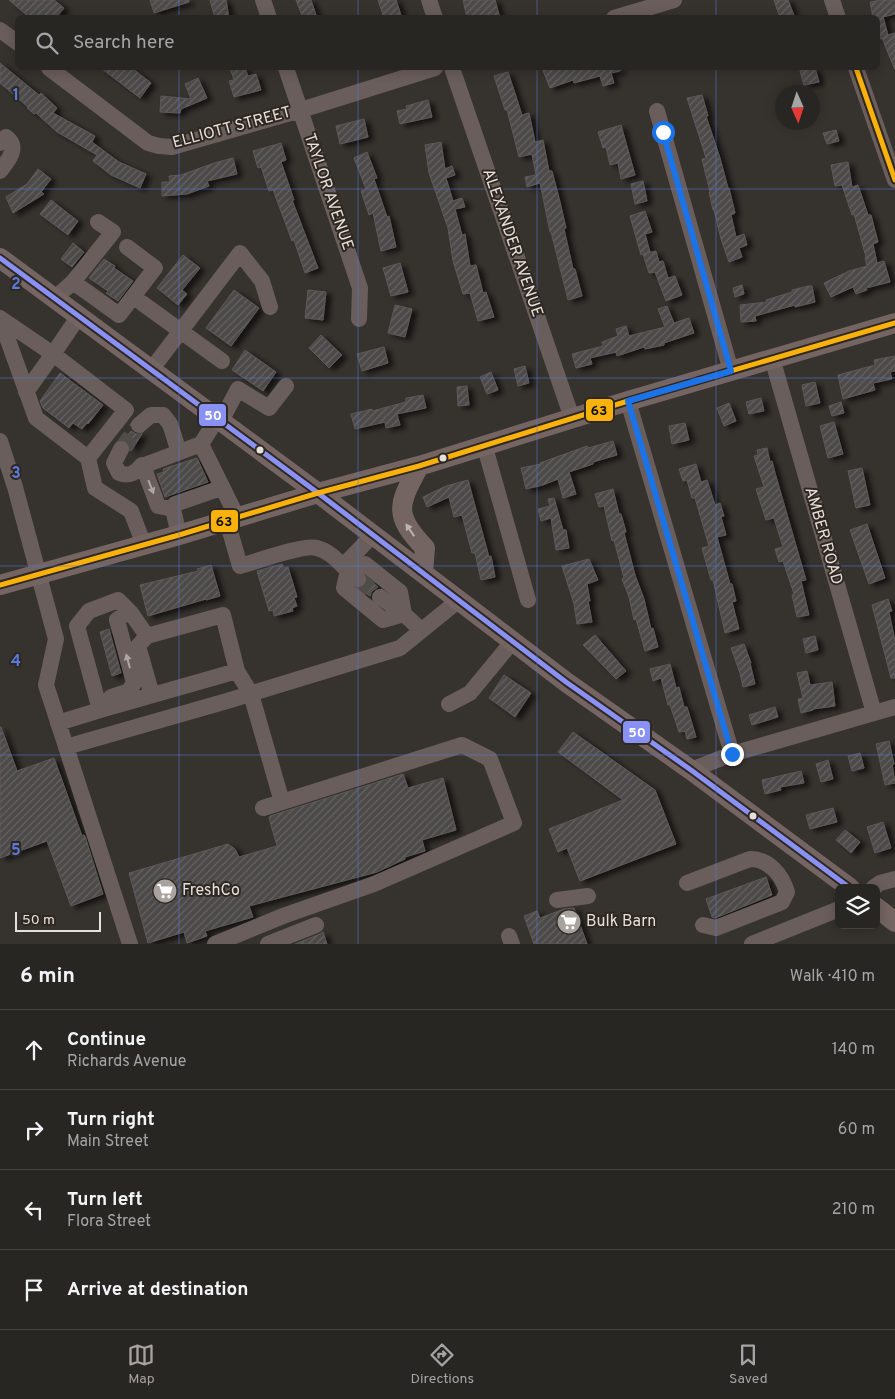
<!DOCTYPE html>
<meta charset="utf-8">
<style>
:root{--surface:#282622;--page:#302e2a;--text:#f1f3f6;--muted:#a5a5a5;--line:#444340;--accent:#a8a39f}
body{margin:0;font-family:Overpass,sans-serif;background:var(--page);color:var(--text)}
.controls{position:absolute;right:15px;bottom:15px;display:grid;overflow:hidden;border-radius:8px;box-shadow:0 2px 12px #0003}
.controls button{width:45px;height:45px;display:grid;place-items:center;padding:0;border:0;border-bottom:1px solid var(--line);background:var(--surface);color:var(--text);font:25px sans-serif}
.compass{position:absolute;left:775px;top:85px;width:45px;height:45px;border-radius:50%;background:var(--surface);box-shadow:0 2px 12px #0003;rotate:177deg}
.scale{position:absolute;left:15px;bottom:12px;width:86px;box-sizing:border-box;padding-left:5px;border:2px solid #e6e0dc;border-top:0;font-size:14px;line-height:18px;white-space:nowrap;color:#e6e0dc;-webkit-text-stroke:4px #2f2721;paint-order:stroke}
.stop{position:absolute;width:15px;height:15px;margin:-11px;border:4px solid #1a73e8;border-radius:50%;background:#fff}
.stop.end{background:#1a73e8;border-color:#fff;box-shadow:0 1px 5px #0008}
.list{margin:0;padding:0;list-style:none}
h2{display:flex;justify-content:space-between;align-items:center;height:65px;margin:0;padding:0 20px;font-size:21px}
h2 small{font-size:16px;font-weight:400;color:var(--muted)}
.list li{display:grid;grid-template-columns:32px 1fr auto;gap:15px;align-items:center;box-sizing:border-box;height:80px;padding:0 20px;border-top:1px solid var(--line)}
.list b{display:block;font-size:19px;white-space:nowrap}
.list p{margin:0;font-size:16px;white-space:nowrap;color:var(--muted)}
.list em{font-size:16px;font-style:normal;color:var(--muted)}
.icon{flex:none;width:28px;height:28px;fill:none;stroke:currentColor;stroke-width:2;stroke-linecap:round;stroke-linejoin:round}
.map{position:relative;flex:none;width:895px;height:944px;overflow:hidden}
.search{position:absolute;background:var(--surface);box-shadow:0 2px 12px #0003;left:15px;right:15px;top:15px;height:55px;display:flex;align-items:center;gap:12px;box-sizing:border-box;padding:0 18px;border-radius:8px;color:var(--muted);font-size:19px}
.sheet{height:385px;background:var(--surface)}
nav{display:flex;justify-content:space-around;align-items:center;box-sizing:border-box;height:70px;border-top:1px solid var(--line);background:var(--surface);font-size:14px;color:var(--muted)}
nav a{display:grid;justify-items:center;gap:2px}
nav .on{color:var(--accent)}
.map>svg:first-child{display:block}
</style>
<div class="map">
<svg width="895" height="944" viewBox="0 0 895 944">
<defs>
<pattern id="building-hatch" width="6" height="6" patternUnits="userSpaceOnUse" patternTransform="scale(1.25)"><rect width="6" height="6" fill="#4c4949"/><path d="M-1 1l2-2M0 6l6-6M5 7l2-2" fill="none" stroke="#666363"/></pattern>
<filter id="shadow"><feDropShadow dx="5.5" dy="3" stdDeviation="2.5" flood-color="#0009"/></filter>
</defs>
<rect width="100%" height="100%" fill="#36322e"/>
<path fill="url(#building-hatch)" stroke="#5c5959" filter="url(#shadow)" d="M9 0H54L64 8 56 18H30Z
M150 0H189V2L154 13Z
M210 0H226L229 18H215Z
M296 0H311L317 18H303Z
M378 0H396L402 18H384Z
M463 0H495L500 18H467Z
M774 0H788L795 18H780Z
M881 0H895V14L883 17 888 35 895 33V70L882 38 878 40V18H873L870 2Z
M0 63 39 95 41 93 57 108 53 113 95 136 92 142 119 162 146 174 140 188 111 175 93 161 97 155 57 132 36 113 34 114 27 108 28 107 0 83Z
M101 68H132L151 83 140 98Z
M230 68H245L248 76 256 74 261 90 234 97 229 81 234 80Z
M542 68H620V71L611 73 614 83 603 86 600 76 574 83 573 80 550 88Z
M815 68 819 82 804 85 800 71Z
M508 72 522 115 529 113 535 142 543 140 549 171H552L560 202 566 228 564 229 573 269H575L582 296 568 300 551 232H550L540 183 527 187 525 177 536 175 532 154 519 157 507 110H505L494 76Z
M198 78 207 98 181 109 180 113 160 112 161 96 191 99 185 84Z
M702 95 708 116H706L720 158 728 188H729L735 213 731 215 736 237 744 234 747 245 739 248 742 257 729 262 721 239 714 210H713L709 192H710L702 159 706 158 687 98Z
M428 100 432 117 400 124 397 111 407 109 406 106Z
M364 119 368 137 340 144 336 126Z
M621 125 635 175 621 179 618 163 610 165 606 147 603 148 598 132Z
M836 130 839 141 827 144 823 133Z
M441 142 445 169 452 166 455 175 446 178 453 201 462 198 465 207 455 209 462 235 465 234 470 266 476 265 483 293 486 292 494 317 478 321 470 293 463 294 453 261 448 228 429 173 425 145Z
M281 143 286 160 281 162 294 200H292L318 268 305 273 294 240 292 241 273 190 269 191 261 167 258 168 253 151Z
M367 152 377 178 374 179 387 217 389 216 396 247 381 251 373 213 369 215 361 191 366 189 354 158Z
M233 158 237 174 207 181 209 186 187 194 162 196V182H170L169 176 181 175 214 163Z
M848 162 852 187 858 185 868 215H871L878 242 873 244 877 263 884 261 890 282 866 288 867 290 856 294 853 287 831 297 824 283 849 271 867 266 865 258 866 257 854 214 852 215 842 185 835 186 831 165Z
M38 169 51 179 41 192 44 194 13 213 6 197 27 184Z
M643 181 647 201 635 204 631 184Z
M51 200 78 221 68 235 40 214Z
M645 211 652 232 645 234 650 252 641 255 630 216Z
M73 243 84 252 72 267 61 259Z
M656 251 659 262 663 261 668 278 675 276 682 295 666 301 655 272 649 273 643 254Z
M183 255 200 268 182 290 187 294 178 305 157 288Z
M104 259 115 266 114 268 133 281 118 301 106 293 108 291 89 278Z
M400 263 408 292 391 296 383 268Z
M742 285 744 294 735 297 733 288Z
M808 286H812L815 302 795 307V305L755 316 756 321 741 322 740 305 767 302 766 300 792 292V290Z
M234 290 259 308 231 346 206 328Z
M308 290 326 292 323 320 305 318Z
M395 305 412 309 405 337 388 333Z
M667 306 674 323 689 318 694 333 664 343V345L645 349 644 347 617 356 616 352 590 358 592 364 576 368 572 354 603 346 602 342 618 336 616 329 626 326 629 336 665 327 658 309Z
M321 335 342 355 329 368 309 348Z
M384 347 388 363 362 371 357 354Z
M245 350 276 372 263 391 232 370Z
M895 356V371L890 372 892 379 873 383 875 390 843 399 838 375 875 365 874 360Z
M525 366 529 383 518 386 514 369Z
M491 372 498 390 487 394 480 377Z
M60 373 103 405 88 424 87 423 82 429 73 423 69 428 43 408 40 401Z
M815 382 820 403 806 406 802 385Z
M467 386 469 405 458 406 457 387Z
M423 395 426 408 397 414 400 425 386 428 385 422 355 429 351 414 372 409V411L406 402V398Z
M761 398 764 411 749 414 746 402Z
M841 402 844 413 832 416 829 406Z
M729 403 736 421 724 426 717 408Z
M834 422 843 454 828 458 820 426Z
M685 423 689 440 672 444 669 426Z
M131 431 136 434H142L131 451 130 444 124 440Z
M613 441 617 455 593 462V464L569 472 576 494 563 498 558 479 543 485 526 489 521 468 541 464 540 463 587 446 588 448Z
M767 448 770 462 772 461 775 473 806 580 801 581 809 615 797 617 792 595 794 594 783 561 779 562 775 549 783 547 774 518 766 520 756 489 764 487 754 456 758 455 757 450Z
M197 458 208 482 165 497 157 474 164 472 163 469Z
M696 464 701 482 707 480 715 505 720 503 724 516 721 517 726 535 717 537 730 584H732L736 601 732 602 739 629 725 633 713 580H711L702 548 709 546 695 498H692L687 480 683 481 679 469Z
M862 468 870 505 856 508 848 471Z
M468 480 489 557 491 556 495 577 481 580 475 553H472L462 515 454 517 449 497 427 507 423 497 446 486Z
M613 489 619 514H621L626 532 624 533 635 575 644 599 651 629 653 628 658 647 645 651 636 619 634 620 629 597 622 579 624 578 614 540 612 541 604 506 599 507 595 494Z
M554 498 563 530H566L569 548 556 550 551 518 541 521 538 509 550 506 548 499Z
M867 524 885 578 869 584 850 530Z
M589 559 598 580 587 584 590 601H588L592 622 577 624 574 604 562 566Z
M282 564 284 568 288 567 297 597 294 598 297 606 292 608 293 611 274 616 273 610 269 611 257 571Z
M211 565 220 596 206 600V599L148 616 140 585 198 571 197 569Z
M368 579 378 587 372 591 370 596 360 589 366 585Z
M888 599 892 611 889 612 895 641V678H891L872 605Z
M109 629 121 673 112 676 100 632Z
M595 635 626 671 616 679 583 645Z
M815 636 818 650 806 653 803 639Z
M744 644 751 663H750L755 684 743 687 740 673 731 648Z
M670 664 676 688 679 687 684 707H687L696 737 687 739 685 731 679 732 670 705H668L661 678 653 681 650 669Z
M807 671 810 685 832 682 835 706 813 709V710L801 713 798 699 803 698 797 673Z
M504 675 531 693 515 717 489 698Z
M775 707 778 717 752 725 749 715Z
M0 727H1L17 771 54 758 82 836 84 835 85 836 103 894 71 906 47 841 0 858Z
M573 732 655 790 676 844 580 881 567 848 558 852 549 829 623 800 558 752Z
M889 741 894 764H892L895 783 885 785 876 744Z
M860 753 864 768 852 771 848 756Z
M828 760 833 779 821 782 816 764Z
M801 771 804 783 780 787 781 790 765 794 762 780Z
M403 774 408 788 443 778 456 830 422 840 425 851 405 857V859L377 872 249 906 253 917 205 931 207 936 187 943 184 932 148 943 129 873 228 844 235 849 239 857 277 846 269 818 270 816Z
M833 808 837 822 810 829 806 815Z
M883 822 891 848 875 853 867 827Z
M845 830 860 842 851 853 836 840Z
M766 877 772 895 715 918 712 917 706 899Z
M574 908 587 944H534L524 916 537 911 540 918 564 909Z
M323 932 327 944H295L320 934Z"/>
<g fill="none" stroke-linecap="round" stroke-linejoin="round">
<path stroke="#504c48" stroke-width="16" stroke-dasharray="16 8" stroke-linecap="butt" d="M121 449 139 425
M358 579 380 597"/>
<path stroke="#6a5e5c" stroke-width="16" d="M263 0 269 18
M429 0 435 18
M832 0 838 18
M614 18 674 0
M0 30 18 43
M49 68 148 143 159 146 172 147 301 110 435 68
M286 68 360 288 359 319
M452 68 572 418
M856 68 895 180
M657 111 731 371
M0 143 6 137C20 147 8 161 0 171
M73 282 119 315 155 268 127 247
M55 298 73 282 113 232 98 222
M142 303 222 361
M79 316 53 354 0 318 36 418 88 458 95 488 131 511 144 545
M772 358 874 713
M151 370 240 253 262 281 270 307
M26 392 53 354 126 410 88 458
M628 401 732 754
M217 419 201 444 237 517
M221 421 238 389 269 408 286 386
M139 425 151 415H163L170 424 179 452
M0 441 15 487 56 639 46 685 130 944
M484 444 528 600
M121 449 114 463 119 473C130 477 135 473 142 465H145
M173 509 158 506 146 474 145 465 201 444
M227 521 240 566C255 562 304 544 317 548 328 551 335 558 343 566L373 535
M179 535 173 509 175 504 221 488
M343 566 348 570 365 564 400 592 404 614 421 630
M358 579 348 570 344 588 383 620 404 614
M380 597 404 614
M147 636 138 646 152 695
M111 697 129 691 134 683 117 620 129 611
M449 704 470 693 512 642
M100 710 237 671
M58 723 100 710 77 626 89 611 118 600 131 613 147 636 223 615 237 671 251 694 282 802
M66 747 227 701 400 648 459 600
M691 770 732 754 895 707
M687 883 750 859C769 859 782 875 787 892L782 902 716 928 703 925
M873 888 880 883 895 879
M557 900 588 896
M509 936 512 944
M215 944 283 916 374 884 514 823 490 759 462 745 263 808
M268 944 316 925
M752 944 839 909"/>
<path stroke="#746563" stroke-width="20" d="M0 258 318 493 566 682 691 770 850 888
M419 466C399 504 392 514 425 548L423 573
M0 585 179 535 318 493 419 466 628 401 895 323
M876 907 895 922"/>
<defs>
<path id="bus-1" d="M0 258 318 493 566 682 691 770 850 888"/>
<path id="bus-2" d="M856 68 895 180
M0 585 179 535 318 493 419 466 628 401 895 323"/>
</defs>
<use href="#bus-1" stroke="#2f2721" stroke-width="9"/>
<use href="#bus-2" stroke="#2f2721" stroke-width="9"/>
<use href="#bus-1" stroke="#8a91f4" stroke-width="5"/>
<use href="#bus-2" stroke="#f9b10b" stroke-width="5"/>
</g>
<defs><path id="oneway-solid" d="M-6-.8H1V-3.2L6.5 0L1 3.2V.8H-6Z" transform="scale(1.25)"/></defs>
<g fill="#aea6a2">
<use href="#oneway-solid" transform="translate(151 487) rotate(69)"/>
<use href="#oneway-solid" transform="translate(128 661) rotate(-105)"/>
</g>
<use fill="#beb5b2" href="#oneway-solid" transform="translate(410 530) rotate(-124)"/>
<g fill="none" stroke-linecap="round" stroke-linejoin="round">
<path stroke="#1a73e8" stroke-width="6" d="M663 132 731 371 628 401 732 754"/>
</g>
<path fill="none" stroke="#597ad9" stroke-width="1" stroke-opacity="0.55" d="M179 0V18M358 0V18M537 0V18M716 0V18M179 68V944M358 68V944M537 68V944M716 68V944M0 189H895M0 378H895M0 566H895M0 755H895"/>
<defs>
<symbol id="supermarket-disc" viewBox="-11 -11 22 22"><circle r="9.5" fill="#a8a39f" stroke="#2f2721"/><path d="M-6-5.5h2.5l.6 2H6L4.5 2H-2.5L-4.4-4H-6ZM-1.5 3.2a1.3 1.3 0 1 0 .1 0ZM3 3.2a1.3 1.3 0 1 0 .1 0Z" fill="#fff"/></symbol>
</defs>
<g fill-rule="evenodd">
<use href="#supermarket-disc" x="151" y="877" width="28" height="28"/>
<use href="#supermarket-disc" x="555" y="908" width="28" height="28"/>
</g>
<g fill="#e6e0dc" stroke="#2f2721" stroke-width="2">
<circle cx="260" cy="450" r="4.5"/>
<circle cx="443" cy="458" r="4.5"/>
<circle cx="753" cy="816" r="4.5"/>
</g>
<g text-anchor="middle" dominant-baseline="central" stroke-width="4" stroke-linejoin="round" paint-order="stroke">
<g font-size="16" fill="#e6e0dc" stroke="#2f2721">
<text transform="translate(232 128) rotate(-15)">ELLIOTT STREET</text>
<text transform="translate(328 192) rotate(71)">TAYLOR AVENUE</text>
<text transform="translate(512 243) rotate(71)">ALEXANDER AVENUE</text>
<text transform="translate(823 536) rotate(74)">AMBER ROAD</text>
</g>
<g font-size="16" fill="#e6e0dc" stroke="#2f2721" text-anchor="start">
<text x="182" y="891">FreshCo</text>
<text x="586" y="922">Bulk Barn</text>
</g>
</g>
<g font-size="16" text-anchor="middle" font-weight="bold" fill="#597ad9" stroke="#2f2721" stroke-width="4" stroke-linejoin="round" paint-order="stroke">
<text x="16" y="100">1</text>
<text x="16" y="289">2</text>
<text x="16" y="478">3</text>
<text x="16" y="666">4</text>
<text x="16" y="855">5</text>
</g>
<g stroke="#2f2721" stroke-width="2">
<rect x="585" y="398" width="29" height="24" rx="5" fill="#f9b10b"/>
<rect x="198" y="403" width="29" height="24" rx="5" fill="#8a91f4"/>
<rect x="210" y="509" width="29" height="24" rx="5" fill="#f9b10b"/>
<rect x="622" y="720" width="29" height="24" rx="5" fill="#8a91f4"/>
</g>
<g font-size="14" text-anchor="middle" font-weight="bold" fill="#fff">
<text x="213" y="420">50</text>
<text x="637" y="737">50</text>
</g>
<g font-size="14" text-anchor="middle" font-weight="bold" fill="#111">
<text x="599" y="415">63</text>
<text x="224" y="526">63</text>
</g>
</svg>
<div class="controls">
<button><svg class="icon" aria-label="layers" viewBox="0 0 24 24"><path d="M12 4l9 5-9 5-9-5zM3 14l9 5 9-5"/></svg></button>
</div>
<svg class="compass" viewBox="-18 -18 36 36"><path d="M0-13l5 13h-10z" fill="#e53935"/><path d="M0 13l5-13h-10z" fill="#a5a5a5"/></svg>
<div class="scale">50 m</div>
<div class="stop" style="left:663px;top:132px"></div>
<div class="stop end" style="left:732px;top:754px"></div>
<div class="search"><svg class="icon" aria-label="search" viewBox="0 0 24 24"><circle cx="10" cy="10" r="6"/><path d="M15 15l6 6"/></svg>Search here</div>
</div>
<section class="sheet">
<h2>6 min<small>Walk · 410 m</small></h2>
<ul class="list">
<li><svg class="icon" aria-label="ahead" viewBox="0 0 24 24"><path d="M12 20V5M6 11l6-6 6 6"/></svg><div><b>Continue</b><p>Richards Avenue</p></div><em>140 m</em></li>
<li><svg class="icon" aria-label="right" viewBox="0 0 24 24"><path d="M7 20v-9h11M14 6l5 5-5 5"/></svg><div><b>Turn right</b><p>Main Street</p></div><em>60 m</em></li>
<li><svg class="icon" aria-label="left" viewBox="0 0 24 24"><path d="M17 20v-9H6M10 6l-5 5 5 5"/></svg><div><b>Turn left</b><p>Flora Street</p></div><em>210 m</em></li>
<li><svg class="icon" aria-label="arrive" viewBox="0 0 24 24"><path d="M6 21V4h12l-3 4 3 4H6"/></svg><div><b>Arrive at destination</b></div></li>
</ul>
</section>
<nav>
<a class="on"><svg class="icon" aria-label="map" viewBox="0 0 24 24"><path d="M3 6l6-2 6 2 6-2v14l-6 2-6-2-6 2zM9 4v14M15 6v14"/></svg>Map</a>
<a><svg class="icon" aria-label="directions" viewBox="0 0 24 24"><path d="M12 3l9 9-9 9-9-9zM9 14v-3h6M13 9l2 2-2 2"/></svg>Directions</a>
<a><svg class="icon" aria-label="saved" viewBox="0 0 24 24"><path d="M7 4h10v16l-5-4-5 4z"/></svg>Saved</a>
</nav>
